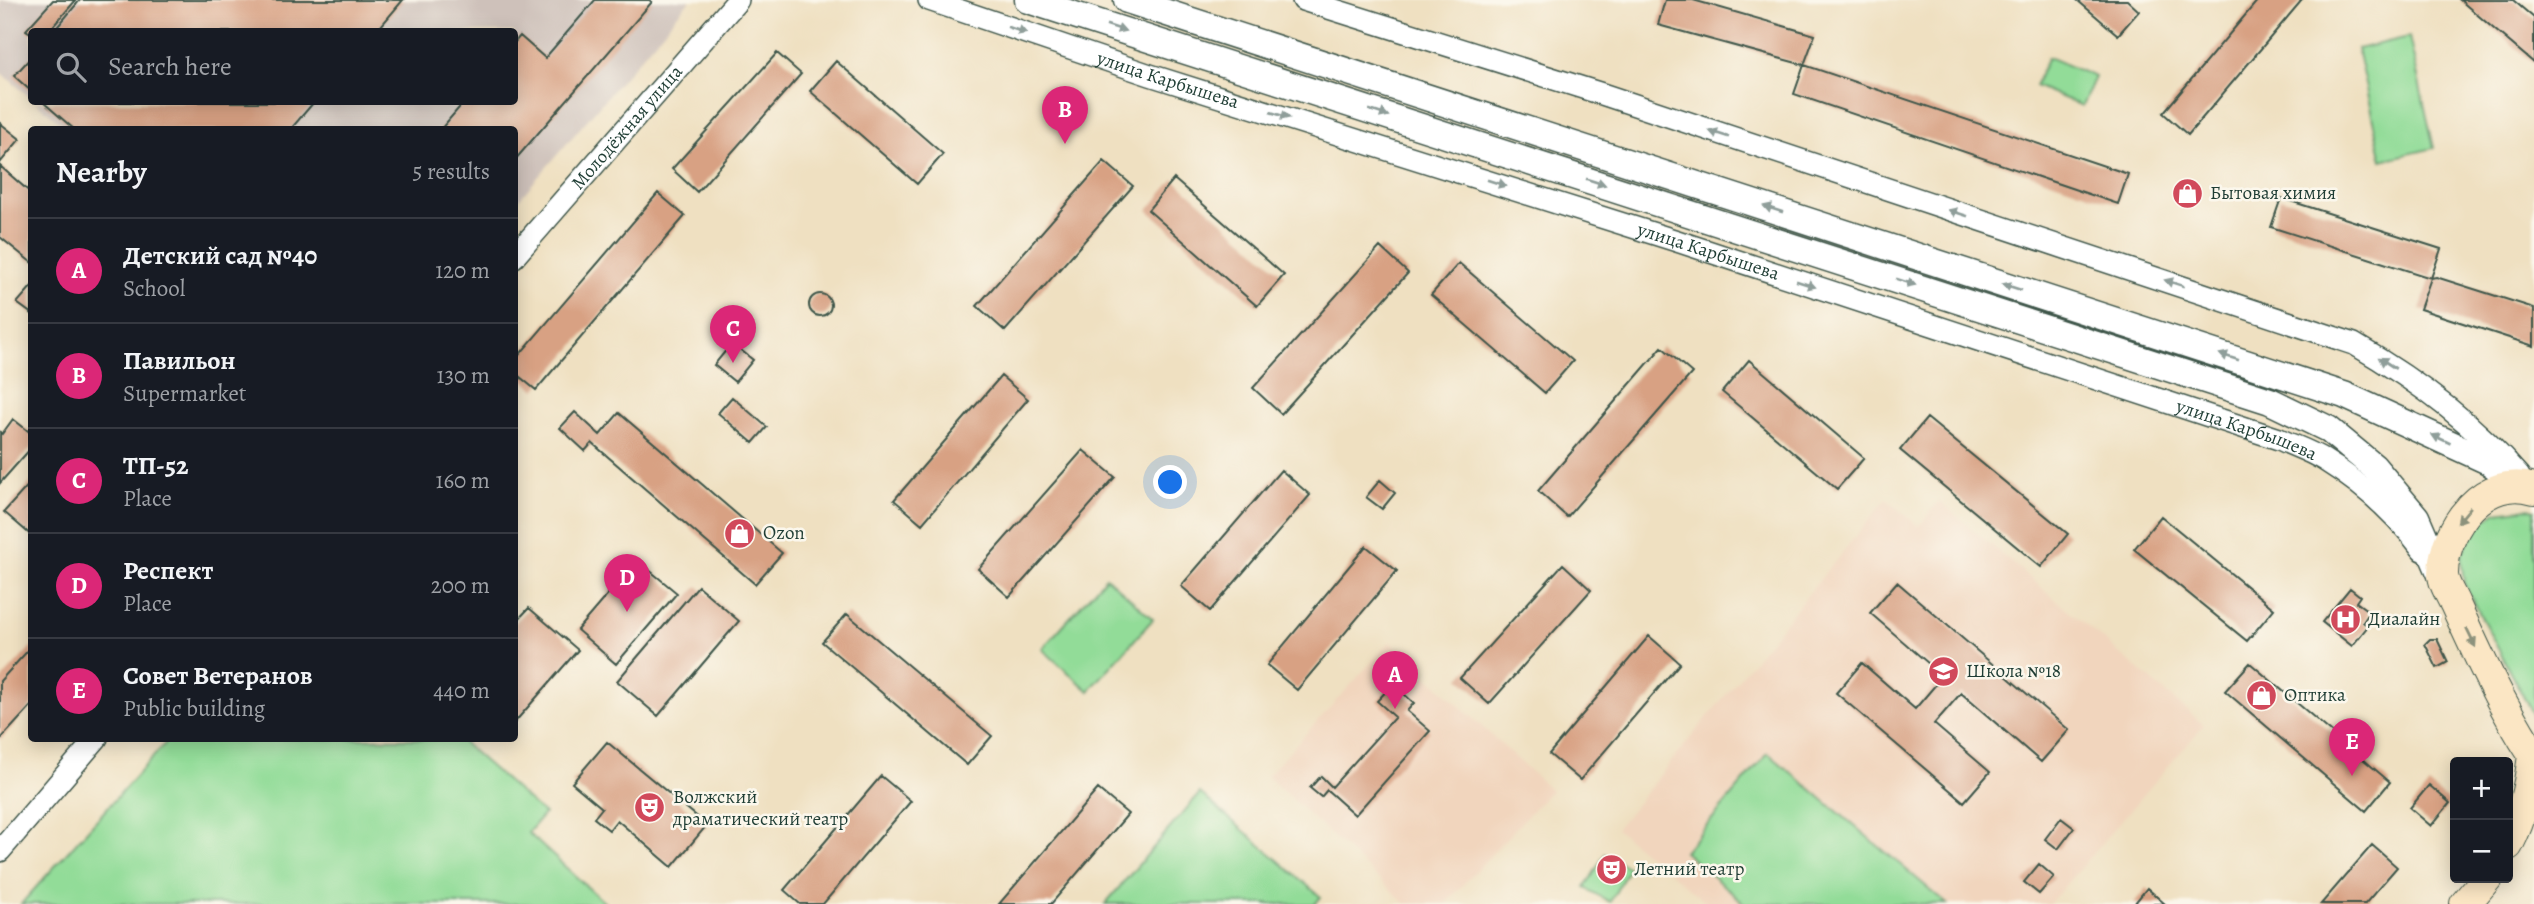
<!DOCTYPE html>
<meta charset="utf-8">
<style>
:root{--surface:#171b24;--page:#20242c;--text:#f1f3f6;--muted:#9ea1a6;--line:#363941;--accent:#db2777}
body{margin:0;font-family:Alegreya,serif;background:var(--page);color:var(--text)}
.controls{position:absolute;right:21px;bottom:21px;display:grid;overflow:hidden;border-radius:7px;box-shadow:0 4px 18px #0003}
.controls button{width:63px;height:63px;display:grid;place-items:center;padding:0;border:0;border-bottom:2px solid var(--line);background:var(--surface);color:var(--text);font:35px sans-serif}
.you{position:absolute;left:1171px;top:483px;width:24px;height:24px;margin:-18px;border:5px solid #fff;border-radius:50%;background:#1a73e8;box-shadow:0 0 0 10px #1a73e833}
.badge{display:grid;place-items:center;width:46px;height:46px;border-radius:50%;background:var(--accent);color:#fff;font-size:23px;font-weight:700}
.pin{position:absolute;translate:-50% -58px;filter:drop-shadow(0 2px 4px #0008)}
.pin::after{content:'';position:absolute;top:37px;width:24px;height:21px;background:inherit;clip-path:polygon(0 0,100% 0,50% 100%)}
.list{margin:0;padding:0;list-style:none}
h2{display:flex;justify-content:space-between;align-items:center;height:91px;margin:0;padding:0 28px;font-size:30px}
h2 small{font-size:23px;font-weight:400;color:var(--muted)}
.list li{display:grid;grid-template-columns:46px 1fr auto;gap:21px;align-items:center;box-sizing:border-box;height:105px;padding:0 28px;border-top:2px solid var(--line)}
.list b{display:block;font-size:26px;white-space:nowrap}
.list p{margin:0;font-size:23px;white-space:nowrap;color:var(--muted)}
.list em{font-size:23px;font-style:normal;color:var(--muted)}
.icon{flex:none;width:38px;height:38px;fill:none;stroke:currentColor;stroke-width:2;stroke-linecap:round;stroke-linejoin:round}
.map{position:relative;flex:none;width:2534px;height:904px;overflow:hidden}
.search{position:absolute;background:var(--surface);box-shadow:0 4px 18px #0003;left:28px;top:28px;width:490px;height:77px;display:flex;align-items:center;gap:18px;box-sizing:border-box;padding:0 24px;border-radius:7px;color:var(--muted);font-size:26px}
.panel{position:absolute;background:var(--surface);box-shadow:0 4px 18px #0003;left:28px;top:126px;width:490px;height:616px;border-radius:7px}
.map>svg:first-child{display:block}
</style>
<div class="map">
<svg width="2534" height="904" viewBox="0 0 2534 904">
<rect width="100%" height="100%" fill="#fbf7ec"/>
<filter id="ink" filterUnits="userSpaceOnUse"><feTurbulence type="fractalNoise" baseFrequency=".0143" numOctaves="2"/><feDisplacementMap in="SourceGraphic" scale="14" xChannelSelector="R" yChannelSelector="G"/><feConvolveMatrix kernelMatrix="1 2 1 2 8 2 1 2 1" color-interpolation-filters="sRGB"/></filter>
<filter id="wash" filterUnits="userSpaceOnUse"><feTurbulence type="fractalNoise" baseFrequency=".00686" numOctaves="4" result="noise"/><feDisplacementMap in="SourceGraphic" scale="28" xChannelSelector="R" yChannelSelector="G"/><feGaussianBlur stdDeviation="1.57" result="paint"/><feColorMatrix in="noise" values="0 0 0 0 0 0 0 0 0 0 0 0 0 0 0 0 0 1.4 0 .05"/><feComposite in="paint" operator="in"/></filter>
<g filter="url(#wash)">
<rect width="100%" height="100%" fill="#efe0c1"/>
<path fill="#f1d5bd" d="M1886 499 1919 526 1939 501 2204 725 2049 904H1708L1616 829Z
M1390 642 1551 790 1445 904H1406L1267 776Z"/>
<path fill="#cec1ba" d="M0 0H690L515 204 514 130 69 129 35 102H514V32H32L31 98 0 72Z"/>
<path fill="#92dc98" stroke="#588c66" stroke-width="2" d="M2409 37 2434 148 2382 160 2357 49Z
M2048 57 2095 77 2082 106 2035 86Z
M2528 508 2534 510V717L2464 584 2461 556 2474 528 2497 512Z
M1106 577 1153 619 1089 691 1042 649Z
M170 738 459 739 544 814 528 833 606 904H21Z
M1768 753 1947 904H1745L1684 852Z
M1200 793 1321 897 1315 904H1105Z
M1605 854 1629 868 1610 902 1585 888Z"/>
<g id="blocks">
<path fill="#d8a183" d="M53 0H76L48 32H32V34L26 30Z
M80 0H403L376 32H53Z
M595 0H649L652 2 514 161V130H440L464 102H514V43L520 36 545 58Z
M1665 0H1693L1815 35 1804 65 2128 174 2118 204 1794 94 1804 65 1658 25Z
M2077 0H2127L2139 11 2118 35Z
M2258 0H2302L2188 135 2163 113Z
M2460 0H2513L2534 18V63Z
M777 53 801 74 697 192 672 169Z
M32 56V92L14 76Z
M836 61 943 154 917 184 810 91Z
M43 102H314L290 130H75Z
M0 123 20 139 0 163Z
M1104 161 1133 186 1005 331 977 306Z
M0 166 32 194V263L0 237Z
M1174 179 1284 275 1257 306 1148 210Z
M658 193 685 216 536 390 514 372V361Z
M2281 198 2441 249 2431 278 2271 227Z
M1380 247 1408 273 1281 414 1253 388Z
M1459 263 1573 361 1545 393 1431 295Z
M2436 277 2534 308V346L2420 309 2431 278Z
M32 286V314L17 303Z
M809 305a11 11 0 1 1 22 0a11 11 0 1 1-22 0Z
M732 343 753 360 735 382 714 365Z
M1662 347 1692 373 1567 517 1538 491Z
M1749 360 1864 458 1837 489 1722 392Z
M1001 376 1028 399 922 524 894 500Z
M732 397 767 427 753 443 718 413Z
M575 412 600 435 619 413 782 553 755 584 592 443 585 451 560 428Z
M1927 418 2068 534 2041 567 1900 450Z
M13 419 32 434V447L0 483V432L2 434Z
M1083 450 1115 477 1009 597 978 569Z
M1281 470 1310 495 1210 611 1181 586Z
M1380 480 1395 493 1382 509 1366 497Z
M32 481V536L4 512Z
M2161 516 2274 609 2247 641 2134 549Z
M1366 546 1397 571 1297 690 1267 665Z
M637 560 677 593 616 664 577 630Z
M1563 564 1591 590 1489 704 1460 678Z
M1897 582 2069 730 2041 762 1961 693 1934 724 1990 772 1964 802 1836 693 1862 663 1915 709 1943 676 1870 613Z
M698 586 739 621 658 716 617 681Z
M2350 588 2360 596 2356 602 2367 610V616L2363 622 2368 626 2352 646 2322 622Z
M529 608 578 650 514 723V624Z
M847 614 992 736 967 765 822 642Z
M1649 636 1680 663 1580 780 1549 754Z
M2430 639H2437L2448 662 2437 668 2425 644Z
M32 646V705L0 740V681Z
M2250 663 2390 782 2366 811 2225 691Z
M1393 684 1414 703 1407 711 1430 731 1355 815 1327 790 1321 797 1310 788 1321 776 1332 787 1395 717 1377 701Z
M607 742 707 825 672 867 617 820 609 830 594 818 602 808 572 783Z
M881 776 911 801 823 904H800L784 890Z
M2429 785 2450 803 2431 826 2410 808Z
M1098 789 1128 814 1051 904H999Z
M2061 818 2074 828 2058 849 2045 839Z
M2372 845 2397 867 2365 904H2321Z
M2039 864 2054 877 2039 894 2024 882Z
M2147 888 2165 904H2134Z"/>
</g>
</g>
<g filter="url(#ink)">
<use href="#blocks" fill-opacity="0" stroke="#3e5549" stroke-width="2"/>
<g fill="none" stroke-linecap="round" stroke-linejoin="round">
<defs>
<g id="minor">
<path id="s1" d="M929 0 1150 75 1677 241 2279 439C2294 446 2310 451 2324 460 2361 483 2397 515 2423 550"/>
<path d="M1303 0 1599 93 2354 344C2414 379 2474 423 2519 476"/>
<path id="s2" d="M514 257 738 0"/>
<path d="M0 851 97 738"/>
</g>
<path id="tertiary" d="M1028 0 2270 401 2328 429 2374 467 2416 517 2442 577
M1127 0 2344 395 2488 461 2521 485"/>
<path id="secondary" d="M2534 489C2511 482 2488 489 2471 507 2455 524 2443 549 2443 574 2443 583 2451 595 2455 604 2478 655 2503 709 2534 756
M2508 845C2523 816 2529 788 2533 755
M2465 904 2487 878"/>
</defs>
<use href="#minor" stroke="#3e5549" stroke-width="24"/>
<use href="#tertiary" stroke="#3e5549" stroke-width="29"/>
<use href="#secondary" stroke="#3e5549" stroke-width="32"/>
<use href="#minor" stroke="#fff" stroke-width="21"/>
<use href="#tertiary" stroke="#fff" stroke-width="26"/>
<use href="#secondary" stroke="#fbe6c4" stroke-width="30"/>
</g>
<defs><path id="oneway-solid" d="M-6-.8H1V-3.2L6.5 0L1 3.2V.8H-6Z" transform="scale(1.75)"/></defs>
<g fill="#8f9e9a">
<use href="#oneway-solid" transform="translate(1116 28) rotate(18)"/>
<use href="#oneway-solid" transform="translate(1017 30) rotate(19)"/>
<use href="#oneway-solid" transform="translate(1379 113) rotate(18)"/>
<use href="#oneway-solid" transform="translate(1280 115) rotate(17)"/>
<use href="#oneway-solid" transform="translate(1719 134) rotate(-162)"/>
<use href="#oneway-solid" transform="translate(1596 182) rotate(18)"/>
<use href="#oneway-solid" transform="translate(1497 183) rotate(18)"/>
<use href="#oneway-solid" transform="translate(1773 209) rotate(-162)"/>
<use href="#oneway-solid" transform="translate(1958 213) rotate(-162)"/>
<use href="#oneway-solid" transform="translate(1906 282) rotate(18)"/>
<use href="#oneway-solid" transform="translate(2174 283) rotate(-162)"/>
<use href="#oneway-solid" transform="translate(1806 284) rotate(18)"/>
<use href="#oneway-solid" transform="translate(2012 287) rotate(-162)"/>
<use href="#oneway-solid" transform="translate(2229 357) rotate(-162)"/>
<use href="#oneway-solid" transform="translate(2387 363) rotate(-147)"/>
<use href="#oneway-solid" transform="translate(2441 439) rotate(-155)"/>
</g>
<g fill="#8d927c">
<use href="#oneway-solid" transform="translate(2464 515) rotate(130)"/>
<use href="#oneway-solid" transform="translate(2471 638) rotate(64)"/>
</g>
</g>
<defs>
<symbol id="shop-disc" viewBox="-11 -11 22 22"><circle r="9.5" fill="#d1495b" stroke="#fbf7ec"/><path d="M-5-2.5h2.3a2.7 3.5 0 0 1 5.4 0H5L5.5 6h-11ZM-1.5-2.5h3a1.5 2.3 0 0 0-3 0Z" fill="#fff"/></symbol>
<symbol id="hospital-disc" viewBox="-11 -11 22 22"><circle r="9.5" fill="#d1495b" stroke="#fbf7ec"/><path d="M-5-5h3v3.5h4V-5h3V5h-3V1.5h-4V5h-3Z" fill="#fff"/></symbol>
<symbol id="school-disc" viewBox="-11 -11 22 22"><circle r="9.5" fill="#d1495b" stroke="#fbf7ec"/><path d="M0-5L7-2L0 1L-7-2ZM-4 1L0 2.5L4 1V4Q0 6-4 4Z" fill="#fff"/></symbol>
<symbol id="theatre-disc" viewBox="-11 -11 22 22"><circle r="9.5" fill="#d1495b" stroke="#fbf7ec"/><path d="M-5-5.5Q0-4 5-5.5V0Q5 5 0 6Q-5 5-5 0ZM-3.3-2.5H-1v1.5H-3.3ZM1-2.5H3.3v1.5H1ZM-2.8 1Q0 5.5 2.8 1Z" fill="#fff"/></symbol>
</defs>
<g fill-rule="evenodd">
<use href="#shop-disc" x="2170" y="176" width="35" height="35"/>
<use href="#shop-disc" x="722" y="516" width="35" height="35"/>
<use href="#hospital-disc" x="2328" y="602" width="35" height="35"/>
<use href="#school-disc" x="1926" y="654" width="35" height="35"/>
<use href="#shop-disc" x="2244" y="678" width="35" height="35"/>
<use href="#theatre-disc" x="632" y="790" width="35" height="35"/>
<use href="#theatre-disc" x="1594" y="852" width="35" height="35"/>
</g>
<g text-anchor="middle" dominant-baseline="central" stroke-width="5" stroke-linejoin="round" paint-order="stroke">
<g font-size="19" fill="#1f3d34" stroke="#fbf7ec">
<text stroke="none"><textPath href="#s1" startOffset="252">улица Карбышева</textPath></text>
<text stroke="none"><textPath href="#s2" startOffset="172">Молодёжная улица</textPath></text>
<text stroke="none"><textPath href="#s1" startOffset="819">улица Карбышева</textPath></text>
<text stroke="none"><textPath href="#s1" startOffset="1386">улица Карбышева</textPath></text>
</g>
<g font-size="19" fill="#1f3d34" stroke="#fbf7ec" text-anchor="start">
<text x="2210" y="193">Бытовая химия</text>
<text x="763" y="533">Ozon</text>
<text x="2368" y="619">Диалайн</text>
<text x="1966" y="671">Школа №18</text>
<text x="2284" y="695">Оптика</text>
<text x="673" y="797">Волжский<tspan x="673" dy="22">драматический театр</tspan></text>
<text x="1634" y="869">Летний театр</text>
</g>
</g>
</svg>
<div class="controls">
<button>+</button>
<button>−</button>
</div>
<div class="you"></div>
<div class="pin badge" style="left:1395px;top:709px">A</div>
<div class="pin badge" style="left:1065px;top:144px">B</div>
<div class="pin badge" style="left:733px;top:363px">C</div>
<div class="pin badge" style="left:627px;top:612px">D</div>
<div class="pin badge" style="left:2352px;top:776px">E</div>
<div class="search"><svg class="icon" aria-label="search" viewBox="0 0 24 24"><circle cx="10" cy="10" r="6"/><path d="M15 15l6 6"/></svg>Search here</div>
<section class="panel">
<h2>Nearby<small>5 results</small></h2>
<ul class="list">
<li><span class="badge">A</span><div><b>Детский сад №40</b><p>School</p></div><em>120 m</em></li>
<li><span class="badge">B</span><div><b>Павильон</b><p>Supermarket</p></div><em>130 m</em></li>
<li><span class="badge">C</span><div><b>ТП-52</b><p>Place</p></div><em>160 m</em></li>
<li><span class="badge">D</span><div><b>Респект</b><p>Place</p></div><em>200 m</em></li>
<li><span class="badge">E</span><div><b>Совет Ветеранов</b><p>Public building</p></div><em>440 m</em></li>
</ul>
</section>
</div>
